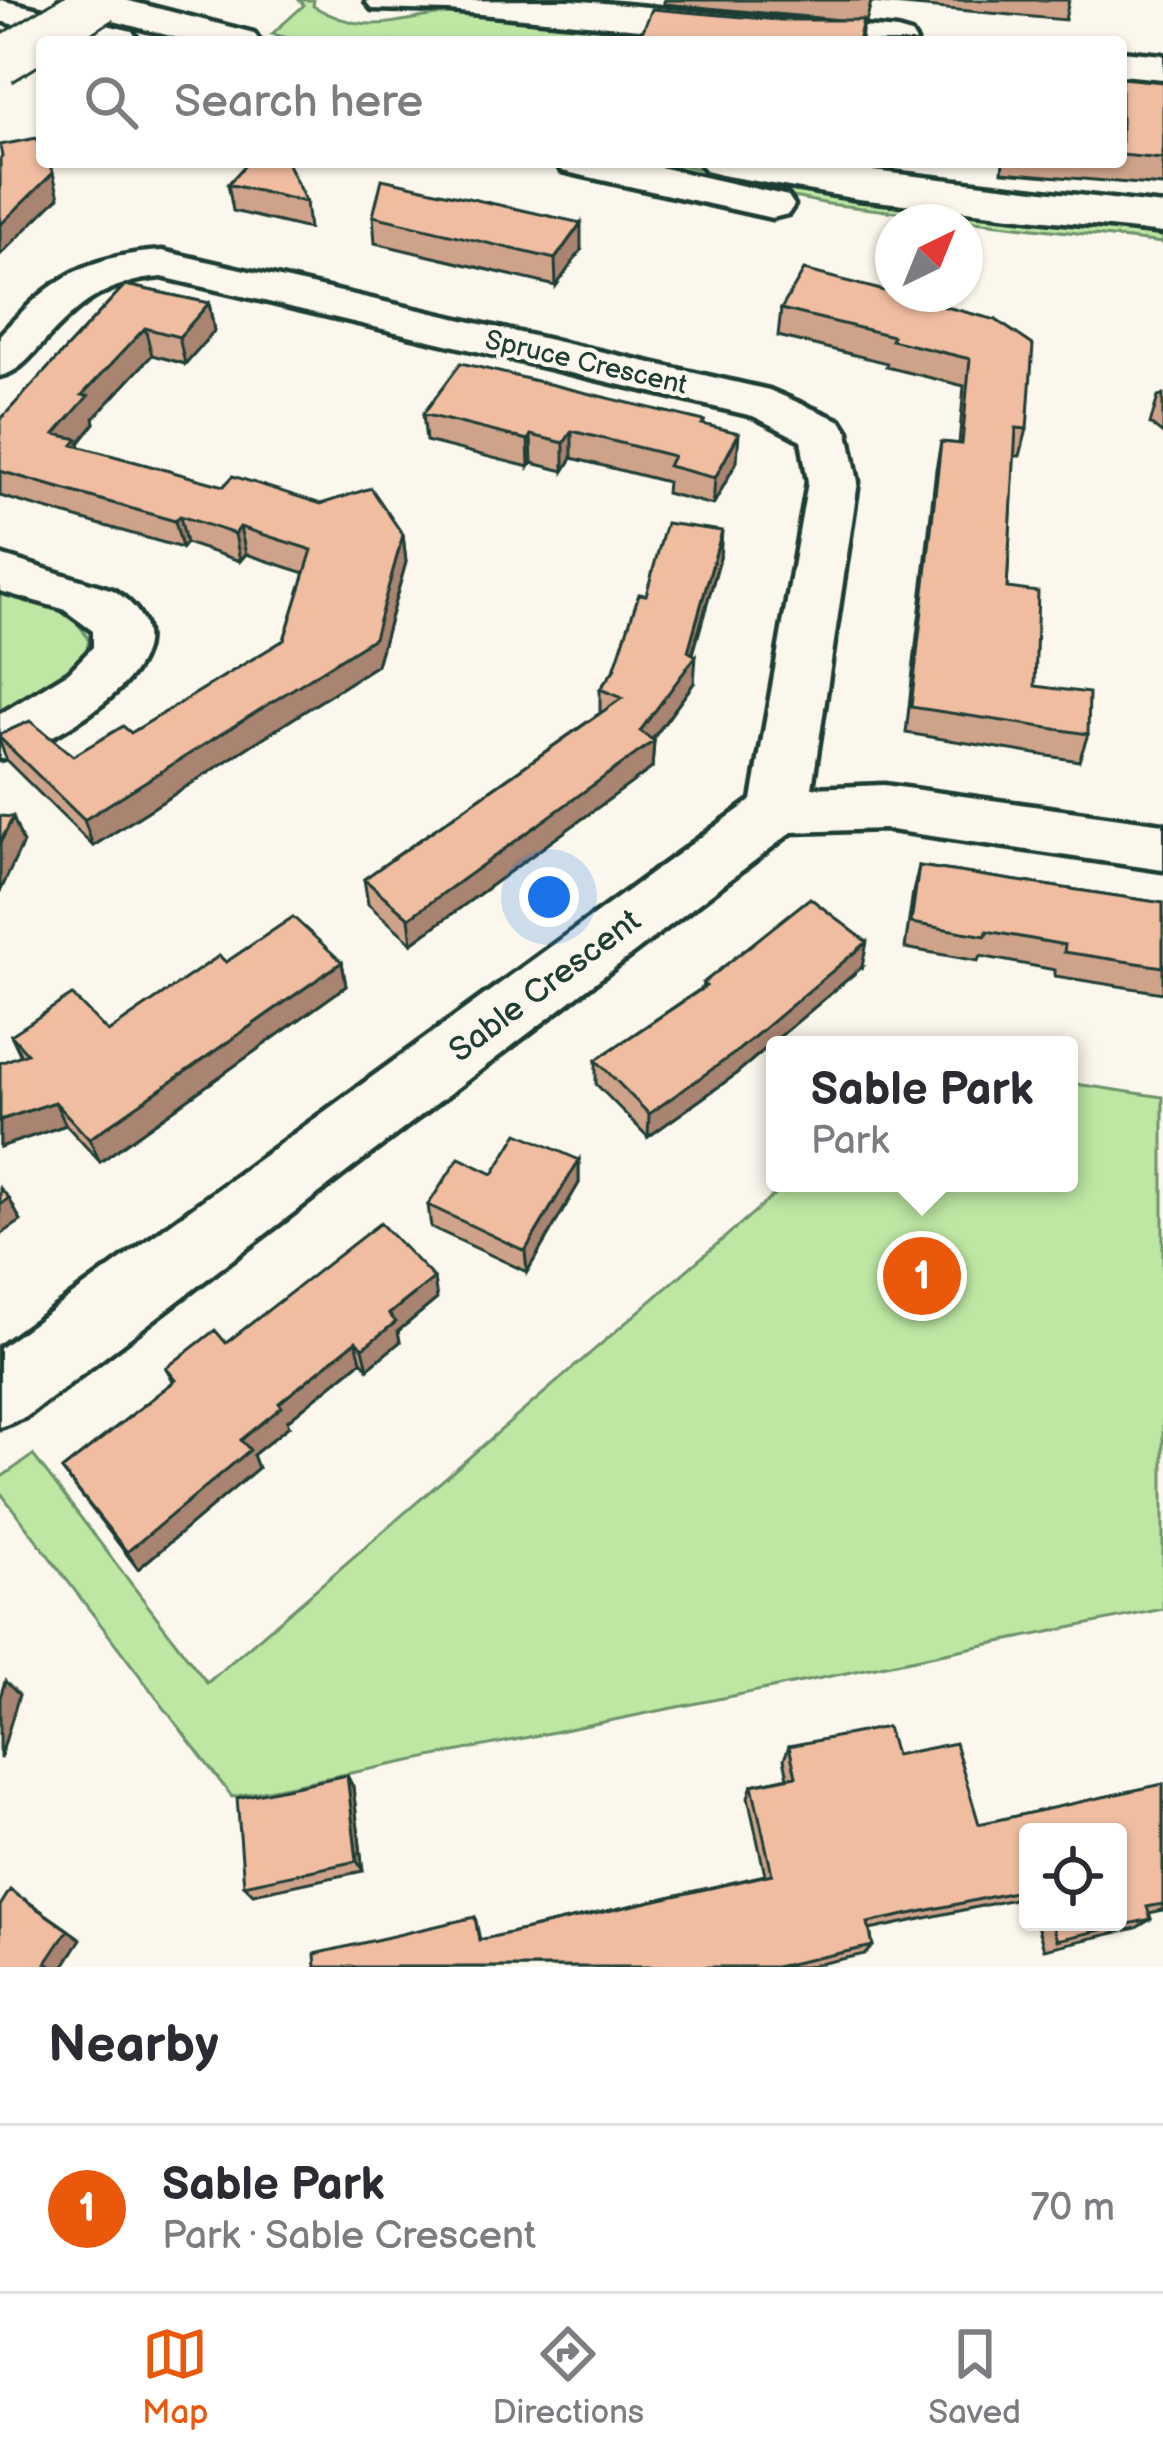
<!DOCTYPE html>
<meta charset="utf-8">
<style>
:root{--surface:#fff;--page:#f7f7f7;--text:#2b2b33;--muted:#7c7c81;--line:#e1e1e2;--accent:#ea580c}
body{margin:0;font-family:"Balsamiq Sans",sans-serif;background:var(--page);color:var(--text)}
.controls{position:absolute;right:36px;bottom:36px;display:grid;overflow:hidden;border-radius:12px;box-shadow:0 3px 9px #0004}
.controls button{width:108px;height:108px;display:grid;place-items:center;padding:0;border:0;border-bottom:3px solid var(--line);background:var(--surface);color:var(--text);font:60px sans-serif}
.compass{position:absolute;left:875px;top:204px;width:108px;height:108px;border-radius:50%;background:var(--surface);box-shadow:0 3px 9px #0004;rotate:43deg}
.you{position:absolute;left:549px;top:897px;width:42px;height:42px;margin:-30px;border:9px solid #fff;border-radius:50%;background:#1a73e8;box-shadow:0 0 0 18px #1a73e833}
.badge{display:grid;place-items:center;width:78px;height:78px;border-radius:50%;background:var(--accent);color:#fff;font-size:39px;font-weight:700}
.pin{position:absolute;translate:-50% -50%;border:6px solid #fff;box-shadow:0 3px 12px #0006}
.popup{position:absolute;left:766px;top:1036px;width:312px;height:156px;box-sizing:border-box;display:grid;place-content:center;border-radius:12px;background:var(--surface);filter:drop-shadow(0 3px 9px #0005);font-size:39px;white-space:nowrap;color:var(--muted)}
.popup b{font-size:45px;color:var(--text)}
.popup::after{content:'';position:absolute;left:50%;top:100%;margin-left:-24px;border:24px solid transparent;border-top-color:var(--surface)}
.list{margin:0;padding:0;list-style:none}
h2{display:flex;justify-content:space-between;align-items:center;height:156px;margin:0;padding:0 48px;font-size:51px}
h2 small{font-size:39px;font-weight:400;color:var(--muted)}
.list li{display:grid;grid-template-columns:78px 1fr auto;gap:36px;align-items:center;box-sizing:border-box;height:168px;padding:0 48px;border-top:3px solid var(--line)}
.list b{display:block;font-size:45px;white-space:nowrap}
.list p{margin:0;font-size:39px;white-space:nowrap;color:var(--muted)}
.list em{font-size:39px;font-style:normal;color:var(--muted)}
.icon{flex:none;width:66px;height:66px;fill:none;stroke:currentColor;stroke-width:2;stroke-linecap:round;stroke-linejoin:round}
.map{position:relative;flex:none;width:1163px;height:1967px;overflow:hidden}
.search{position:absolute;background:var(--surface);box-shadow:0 3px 9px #0004;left:36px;right:36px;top:36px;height:132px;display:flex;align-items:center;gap:30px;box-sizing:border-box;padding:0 42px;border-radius:12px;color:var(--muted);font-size:45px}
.sheet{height:324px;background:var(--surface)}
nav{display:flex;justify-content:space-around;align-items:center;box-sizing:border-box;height:168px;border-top:3px solid var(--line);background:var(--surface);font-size:33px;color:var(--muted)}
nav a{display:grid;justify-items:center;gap:6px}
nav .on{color:var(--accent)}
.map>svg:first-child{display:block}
</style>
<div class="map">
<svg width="1163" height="1967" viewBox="0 0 1163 1967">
<rect width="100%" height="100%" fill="#fbf7ec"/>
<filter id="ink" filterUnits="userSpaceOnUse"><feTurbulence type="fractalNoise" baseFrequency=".00833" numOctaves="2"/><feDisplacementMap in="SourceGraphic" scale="24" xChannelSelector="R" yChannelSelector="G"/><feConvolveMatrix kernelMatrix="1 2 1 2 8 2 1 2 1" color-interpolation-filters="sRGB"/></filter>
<g filter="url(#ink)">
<path fill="#bde7a3" stroke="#6e926c" stroke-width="3" d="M299 0H314L313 6C373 42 407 13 468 12 523 11 582 25 637 31L632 42H304L272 34 304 5Z
M618 162H667L764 182 1163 230V243L828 204Z
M0 590C36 601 72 604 89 641L82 664 0 713Z
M1069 1083 1163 1097V1609L232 1797 0 1492V1478L33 1455 207 1683 788 1183H1069Z"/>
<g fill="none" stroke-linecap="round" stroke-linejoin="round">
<defs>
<path id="minor" d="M571 0 897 30 911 34 916 42H776L449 11 372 9 366 1Z
M1121 51 1163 55V79L1121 75Z
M162 251 769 390 841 421 848 432 858 482 812 788 884 785 1163 824V870L884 829 792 832 26 1417 0 1427V1348L752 800 808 482 801 440 753 416 162 277C108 281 79 303 43 343 29 358 20 371 0 376V335C52 279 84 256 162 251Z
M0 555 113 590C214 654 59 741 0 759V714L69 672 93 647V631L63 609 0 591Z"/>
<path id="major" d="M0 0 132 31 138 40 79 42 0 21Z
M59 0H125L254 33 260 42H193L65 8Z
M555 162H637L788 196 794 205 788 214 772 218 562 171Z
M699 162H796L1163 205V233L858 199 721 175 706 171Z"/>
</defs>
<use href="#minor" stroke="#1f3d34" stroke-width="9"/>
<use href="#major" stroke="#1f3d34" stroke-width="9"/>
<use href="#minor" fill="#fbf7ec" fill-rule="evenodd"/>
<use href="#major" fill="#fbf7ec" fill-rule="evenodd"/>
<defs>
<path id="major-bridge" d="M0 62 101 0"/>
</defs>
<use href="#major-bridge" stroke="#1f3d34" stroke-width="50" stroke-linecap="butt"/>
<use href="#major-bridge" stroke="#fbf7ec" stroke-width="44"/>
</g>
<path fill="#cea38a" stroke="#1f3d34" stroke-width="3" d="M664 0H1069L1065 20 871 2 866 23 863 22 861 42H638L778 20H842L664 4Z
M1121 78 1163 82V186L1002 172 1003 162H1121Z
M228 184 306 202 309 229 233 211Z
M373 216 581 250 556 286 375 243Z
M125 285 209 303 214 331 185 364 152 355 94 418 95 423 79 443 80 447 403 535 406 562 377 665 93 846 7 761 0 742V734L73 756 131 733 284 640 305 573 246 554 240 561 186 543 182 548 0 496V420Z
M781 309 996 320 1027 429 1020 456H1014L1007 588 1035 686 1088 734 1079 761 906 733 936 469 941 442 959 444 964 386 886 367 887 363 778 336Z
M1163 395V434L1150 424 1158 397Z
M423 414 704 421V425L737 461 713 505 666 493 667 482 572 458 564 471 532 463 529 467 426 441Z
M720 558 693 654 694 683 652 740 654 741 652 768 412 943 368 904 364 879 600 713V689L614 670 646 595Z
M919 866 1163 903V993L1055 976V970L980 956 978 961 905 948 913 892Z
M226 962H342L346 986 100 1162 66 1125 0 1147V1063L21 1056 11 1035 108 1032Z
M862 967 732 1077 648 1137 596 1084V1060L702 988 703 983Z
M579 1160V1183L527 1272 431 1227 428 1205 493 1174Z
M437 1299 398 1331 400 1342 368 1368 361 1361 287 1421 289 1426 253 1455 258 1468 138 1569 62 1470 173 1382 166 1368 226 1343Z
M789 1746 895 1755 979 1824 1163 1784V1910L1149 1913 1151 1919 1136 1928 1044 1949 1036 1922H1118L1028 1832V1896L870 1930 873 1946 865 1954 805 1967H316L475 1917 480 1940 765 1875 748 1797 752 1785 788 1777 784 1759Z
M353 1787 363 1871 253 1894 244 1885Z"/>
<path fill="#a88471" stroke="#1f3d34" stroke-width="3" d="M53 173 59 197 0 255V225Z
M581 223V250L556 286 555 259Z
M209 303 214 331 185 364 179 337Z
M145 328 152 355 94 418 95 423 79 443 85 467 55 434 82 395Z
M572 431V458L564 471V443Z
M739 433 737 461 713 505 715 478Z
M531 435 532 463 529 467 528 440Z
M180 516 186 543 182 548 175 521Z
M240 527 246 554 240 561 235 534Z
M722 531 720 558 689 665 696 656 694 683 648 745 654 741 652 768 412 943 409 918 640 731 688 651Z
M403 535 406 562 377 665 93 846 84 820Z
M13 817 23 843 0 892V843Z
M867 942 862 967 732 1077 648 1137 649 1114Z
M342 962 346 986 100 1162 89 1139Z
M55 1102 66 1125 0 1147V1120Z
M579 1160V1183L527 1272 525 1251Z
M9 1198 21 1221 0 1235V1205Z
M434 1278 437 1299 398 1331 400 1342 368 1368 363 1348 389 1314Z
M356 1341 361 1361 287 1421 289 1426 253 1455 258 1468 138 1569 127 1552 279 1403Z
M5 1681 19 1695 0 1759V1697Z
M347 1775 353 1787 363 1871 357 1861Z
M26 1900 81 1939 63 1967H52L46 1963Z"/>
<path fill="#f0bda1" stroke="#1f3d34" stroke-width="3" d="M652 9 778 20H863L858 42H638Z
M1121 78 1163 82V159L1121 155Z
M37 138 42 148V162H48L53 173 0 225V159L2 157 0 145Z
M248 162H287L306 202 228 184Z
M382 179 581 223 555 259 373 216Z
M804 270 996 320 1033 345 1027 429 1016 428 1007 588 1038 592 1035 686 1089 693 1088 734 911 707 941 442 962 444 970 359 891 340 893 336 781 309Z
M125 285 209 303 179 337 145 328 82 395 88 396 55 434 78 439 73 445 224 486 233 476 321 504 371 488 403 535 374 638 84 820 0 738V734L30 721 73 756 123 726 131 733 284 640 312 550 240 527 235 534 180 516 175 521 0 471V420Z
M461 363 704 421 702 424 739 433 715 478 668 466 673 456 572 431 564 443 531 435 528 440 423 414Z
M666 523 722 531 688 651 696 656 640 731 654 741 409 918 364 879 622 698 600 689 614 670 639 594 646 595Z
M0 816 13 817 0 843Z
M919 866 1163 903V967L1064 952 1065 945 987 931 986 936 911 923Z
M810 898 867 942 735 1053 649 1114 596 1060 706 986 703 983Z
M293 917 342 962 89 1139 55 1102 0 1120V1063L27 1053 11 1035 72 995 108 1032 219 956 226 962Z
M518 1133 579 1160 525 1251 428 1205 459 1158 493 1174Z
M0 1188 9 1198 0 1205Z
M380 1223 434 1278 389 1314 396 1322 363 1348 356 1341 279 1403 282 1407 241 1440 250 1450 127 1552 62 1470 176 1380 166 1368 215 1330 226 1343Z
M887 1727 895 1755 955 1743 979 1824 1163 1784V1904L1147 1907 1151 1919 1057 1940 1051 1922H1118V1832H1028V1889L868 1923 873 1946 775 1967H316L315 1954 475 1917 479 1940 772 1874 752 1785 796 1776 789 1746Z
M347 1775 357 1861 244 1885 237 1798Z
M10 1890 68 1930 46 1963 52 1967H0V1906Z"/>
</g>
<g text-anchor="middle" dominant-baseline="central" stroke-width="9" stroke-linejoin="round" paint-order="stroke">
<g font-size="27" fill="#1f3d34" stroke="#fbf7ec">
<text transform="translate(586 363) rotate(13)">Spruce Crescent</text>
</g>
<g font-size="33" fill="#1f3d34" stroke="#fbf7ec">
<text transform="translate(545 986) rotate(-37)">Sable Crescent</text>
</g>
</g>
</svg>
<div class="controls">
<button><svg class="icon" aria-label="locate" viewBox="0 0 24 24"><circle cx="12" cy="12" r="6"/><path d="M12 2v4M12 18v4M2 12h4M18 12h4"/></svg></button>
</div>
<svg class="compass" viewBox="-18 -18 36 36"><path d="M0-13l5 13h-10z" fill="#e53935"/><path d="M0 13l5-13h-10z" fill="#7c7c81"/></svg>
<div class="you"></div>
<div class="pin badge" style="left:922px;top:1276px">1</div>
<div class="popup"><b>Sable Park</b>Park</div>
<div class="search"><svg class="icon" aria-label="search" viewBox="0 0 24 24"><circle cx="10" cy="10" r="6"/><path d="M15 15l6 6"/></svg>Search here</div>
</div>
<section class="sheet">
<h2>Nearby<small></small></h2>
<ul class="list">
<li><span class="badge">1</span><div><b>Sable Park</b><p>Park · Sable Crescent</p></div><em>70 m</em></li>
</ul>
</section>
<nav>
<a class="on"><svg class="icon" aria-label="map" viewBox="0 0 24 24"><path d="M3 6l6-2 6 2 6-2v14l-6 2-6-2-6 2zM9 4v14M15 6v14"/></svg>Map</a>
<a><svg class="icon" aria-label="directions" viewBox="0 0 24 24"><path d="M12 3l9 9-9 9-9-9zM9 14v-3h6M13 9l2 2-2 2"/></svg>Directions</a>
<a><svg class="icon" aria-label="saved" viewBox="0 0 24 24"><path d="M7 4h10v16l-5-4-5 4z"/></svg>Saved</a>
</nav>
